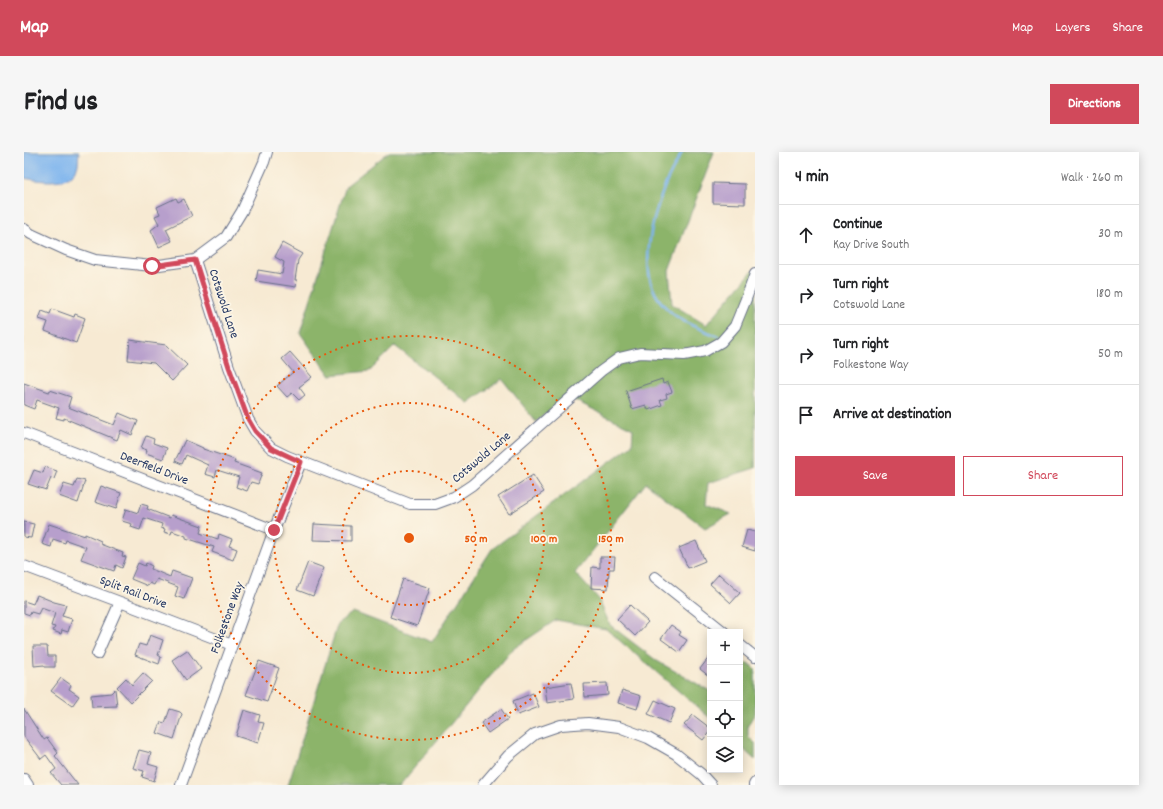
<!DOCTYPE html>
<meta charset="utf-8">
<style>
:root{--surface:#fff;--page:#f6f6f6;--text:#202124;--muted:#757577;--line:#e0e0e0;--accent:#d1495b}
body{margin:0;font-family:Dekko,sans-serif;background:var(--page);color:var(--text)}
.controls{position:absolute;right:12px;bottom:12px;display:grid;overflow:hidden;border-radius:0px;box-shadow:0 2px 10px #0003}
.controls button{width:36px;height:36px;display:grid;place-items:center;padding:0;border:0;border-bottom:1px solid var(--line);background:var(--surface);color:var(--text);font:20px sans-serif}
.stop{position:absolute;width:12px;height:12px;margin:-9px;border:3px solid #d1495b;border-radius:50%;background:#fff}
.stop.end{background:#d1495b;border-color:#fff;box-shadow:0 1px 4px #0008}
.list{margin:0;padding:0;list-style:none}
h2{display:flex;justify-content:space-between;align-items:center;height:52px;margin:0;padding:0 16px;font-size:17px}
h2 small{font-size:13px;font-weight:400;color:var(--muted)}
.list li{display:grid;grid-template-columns:26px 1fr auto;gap:12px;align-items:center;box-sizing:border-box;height:60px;padding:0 16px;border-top:1px solid var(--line)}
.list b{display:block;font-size:15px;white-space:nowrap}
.list p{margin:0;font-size:13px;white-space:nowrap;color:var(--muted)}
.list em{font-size:13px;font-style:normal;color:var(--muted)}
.actions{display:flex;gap:8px;padding:12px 16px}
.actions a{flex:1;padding:9px 0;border:1px solid var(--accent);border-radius:0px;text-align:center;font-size:14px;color:var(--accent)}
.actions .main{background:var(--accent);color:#fff}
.icon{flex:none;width:22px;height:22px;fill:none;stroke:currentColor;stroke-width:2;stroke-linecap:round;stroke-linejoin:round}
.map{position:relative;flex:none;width:731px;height:633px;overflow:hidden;border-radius:0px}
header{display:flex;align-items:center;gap:24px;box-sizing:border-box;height:56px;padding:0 20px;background:var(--accent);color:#fff}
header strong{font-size:19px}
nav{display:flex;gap:22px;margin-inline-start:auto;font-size:14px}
.intro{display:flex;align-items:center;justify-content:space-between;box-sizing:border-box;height:96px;padding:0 24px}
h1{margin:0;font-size:28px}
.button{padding:10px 18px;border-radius:0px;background:var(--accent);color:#fff;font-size:14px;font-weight:700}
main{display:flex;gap:24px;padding:0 24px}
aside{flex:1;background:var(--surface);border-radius:0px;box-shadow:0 2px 10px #0003}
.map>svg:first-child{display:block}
</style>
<header>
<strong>Map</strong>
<nav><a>Map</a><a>Layers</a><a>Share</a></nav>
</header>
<div class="intro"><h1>Find us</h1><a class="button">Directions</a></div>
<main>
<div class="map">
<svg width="731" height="633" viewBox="0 0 731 633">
<rect width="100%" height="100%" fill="#fcf5e5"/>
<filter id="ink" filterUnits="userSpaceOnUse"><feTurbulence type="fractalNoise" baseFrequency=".025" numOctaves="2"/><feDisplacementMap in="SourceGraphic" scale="8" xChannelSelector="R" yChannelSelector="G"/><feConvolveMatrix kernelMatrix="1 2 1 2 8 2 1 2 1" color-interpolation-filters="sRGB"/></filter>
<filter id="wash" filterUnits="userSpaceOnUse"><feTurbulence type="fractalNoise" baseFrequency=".012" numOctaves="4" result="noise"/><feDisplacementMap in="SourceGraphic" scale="16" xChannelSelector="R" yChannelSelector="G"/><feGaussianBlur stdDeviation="0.9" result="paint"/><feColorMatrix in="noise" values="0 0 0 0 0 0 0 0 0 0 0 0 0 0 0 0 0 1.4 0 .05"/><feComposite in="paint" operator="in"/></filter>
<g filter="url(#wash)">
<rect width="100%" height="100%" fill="#f7ead3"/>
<path fill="#8cb46b" stroke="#547264" d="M365 0H690L645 119 648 152 682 173 731 116V316L684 331 682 352 707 362 681 376 622 331 551 421 574 446 586 473 633 509 686 539V566L582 477 532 468 489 497 376 633H264L314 471 329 460 408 490 468 397 608 293 609 277 542 244 512 270 478 227 444 251 371 194 346 219 306 223 276 181 322 34Z
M723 510 731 517V561L724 573V584L731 591V608L716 594V518Z"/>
<path fill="#7fb5ee" stroke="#4d72a6" d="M0 0H55C54 5 55 11 53 16 46 34 15 29 0 26Z"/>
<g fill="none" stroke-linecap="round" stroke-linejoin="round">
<path stroke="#7fb5ee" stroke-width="2.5" d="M658 0C652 12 645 23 640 36 628 67 613 121 637 150 651 168 673 176 694 184"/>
</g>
<g id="blocks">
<path fill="#b79fcc" d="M689 31 721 32V52L689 51Z
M152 46 154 50 160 47 168 64 142 77 148 89 135 95 127 78 135 72 131 64 136 62 133 55Z
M258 91 278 102 274 108 271 128H273L272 135 232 129 234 118 258 122 260 110 251 105Z
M28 157 50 165 51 162 61 166 52 191 21 179 24 170 15 167 18 159 26 162Z
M106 188 142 193 163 213 148 229 130 211 104 208Z
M266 200 288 225 275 235 281 243 275 248 268 241 263 245 253 234 269 220 258 207Z
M638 227 639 232 644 230 648 240 642 242 643 246 636 248 638 253 624 258 622 253 608 257 602 239Z
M0 231 25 240 26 238 47 245 44 255 90 273 95 261 114 269 108 283 97 278 93 288 40 266V268L32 266 35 256 13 248 10 257 0 253Z
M122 284 130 287 129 291 143 296 139 307 122 301 123 298 117 296Z
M161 288 179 296V297L211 308 210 311 238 321 234 332 227 330 223 339 212 335 215 325 193 318 191 325 181 322 184 313 162 303 158 312 151 309Z
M21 315 33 319 30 327 27 326 22 338 4 332 10 318 19 321Z
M509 323 520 340 485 362 474 345Z
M53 327 61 329 54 351 35 344 40 332 50 335Z
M77 334 97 341 92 357 71 350Z
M117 352 124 354 123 357 146 366 147 363 178 374 176 381 194 387 195 382 208 387 205 394 213 397 209 408 188 400 190 395 162 386V384L148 379 147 382 140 380 141 377 137 376 138 372 120 366 116 378 107 375 108 372 98 369 102 357 114 361Z
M0 370 10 372 7 386 0 385Z
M25 372 61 384V382L77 389 76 392 99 401 98 404 102 405 98 416 92 413 90 419 57 407 62 395 42 388 41 391 29 387 27 395 18 392Z
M290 372 327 374V389L289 388Z
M723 378 731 380V399L718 395Z
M672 389 681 409 664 416 655 396Z
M576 405H591L590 417H585L584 437 567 436 568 415 576 416Z
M284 410 300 416 289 444 273 438Z
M114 411 121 414 122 411 128 414 127 417 146 425 148 419 168 426 160 447 151 444 154 435 133 427 130 433 126 431 124 434 107 427Z
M695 422 716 441 707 451 686 432Z
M379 427 406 436 393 474 366 465Z
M13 443 30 450 42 453 38 464 48 467 44 480 38 478 37 482 29 479 31 475 27 474 31 461 17 456 14 462 7 460 6 463 0 461V449L9 452Z
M606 453 624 470 611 484 593 467Z
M647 473 657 480 655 483 663 488 655 500 637 487Z
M126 483 139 488 134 503 137 505 135 512 111 503 115 492 122 494Z
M9 494H23L24 504H31V515H21L20 513 10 514Z
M163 498 177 517 162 528 148 508Z
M686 504V525L676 517Z
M235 509 255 516 243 550 222 543Z
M119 521 128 529 107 550 93 535 102 526 108 533Z
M37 526 47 533 45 537 55 544 48 554 27 539Z
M547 531 550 547 523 551 521 535Z
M583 531 584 543 561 545 560 532Z
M91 537 93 554 68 555 67 543 87 541Z
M598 538 617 544 613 557 594 551Z
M509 541 515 555 494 563 489 549Z
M631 548 651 557 645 571 624 562Z
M0 557 20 588 23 586 34 601 31 604 54 633H37L27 621 32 617 22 603 17 607 1 586 0 584Z
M146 557 156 560 158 562 150 587 133 581 137 570 141 571Z
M477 557 484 567 464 581 457 571Z
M220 558 236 563 234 570 240 571 234 591 212 584Z
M669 563 686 576V579L679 588 660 573Z
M115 598 127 601 124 612 134 615 130 629 118 625 120 619 109 616Z"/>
</g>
</g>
<g filter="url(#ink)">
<use href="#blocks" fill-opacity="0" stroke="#687087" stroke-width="1"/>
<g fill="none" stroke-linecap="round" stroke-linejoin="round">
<defs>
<path id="minor" d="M0 77 7 82 42 98 71 108 128 114 171 108 202 85 218 59 240 10 243 0
M171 108 205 215 224 267 231 279 247 296 263 304 386 352H411L430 345 448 333 577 219 595 206 616 201 660 203 681 199 697 190 711 174 722 147 731 122
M0 281 250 378
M0 414 96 450 208 493
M631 425 700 480
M716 493 731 505
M73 502 96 450
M0 627 4 633
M157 633 250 378 277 310
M459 633 484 604 511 582 537 573 564 571 595 575 624 586 652 602 677 622 687 633
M730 633 731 631"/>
</defs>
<use href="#minor" stroke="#687087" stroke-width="12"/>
<use href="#minor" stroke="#fff" stroke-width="10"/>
</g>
</g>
<g fill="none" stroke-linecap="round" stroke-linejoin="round" filter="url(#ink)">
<path stroke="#d1495b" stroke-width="5" d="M128 114 171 108 205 215 224 267 231 279 247 296 277 310 250 378"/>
</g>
<g fill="none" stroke="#e8590c" stroke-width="2" stroke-dasharray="2 4">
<circle cx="385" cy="386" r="67"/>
<circle cx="385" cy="386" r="135"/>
<circle cx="385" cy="386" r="202"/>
</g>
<g text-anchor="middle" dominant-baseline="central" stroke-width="3.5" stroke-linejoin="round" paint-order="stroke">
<g font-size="13" fill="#1b2f5e" stroke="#fcf5e5">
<text transform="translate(199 152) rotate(72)">Cotswold Lane</text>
<text transform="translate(458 306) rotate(-40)">Cotswold Lane</text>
<text transform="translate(130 317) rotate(21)">Deerfield Drive</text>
<text transform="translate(109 441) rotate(21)">Split Rail Drive</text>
<text transform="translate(204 466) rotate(-70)">Folkestone Way</text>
</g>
</g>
<circle cx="385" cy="386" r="6" fill="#e8590c" stroke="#fcf5e5" stroke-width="2"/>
<g font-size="12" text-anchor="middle" font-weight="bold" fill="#e8590c" stroke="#fcf5e5" stroke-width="3.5" stroke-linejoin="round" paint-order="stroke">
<text x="452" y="390">50 m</text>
<text x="520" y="390">100 m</text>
<text x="587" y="390">150 m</text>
</g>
</svg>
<div class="controls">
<button>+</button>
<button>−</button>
<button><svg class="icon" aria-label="locate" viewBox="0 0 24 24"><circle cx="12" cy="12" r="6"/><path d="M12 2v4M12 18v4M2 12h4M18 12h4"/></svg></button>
<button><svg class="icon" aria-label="layers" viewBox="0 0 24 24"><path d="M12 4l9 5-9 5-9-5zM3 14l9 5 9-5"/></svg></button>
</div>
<div class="stop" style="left:128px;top:114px"></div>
<div class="stop end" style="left:250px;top:378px"></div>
</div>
<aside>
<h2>4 min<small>Walk · 260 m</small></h2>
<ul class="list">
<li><svg class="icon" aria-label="ahead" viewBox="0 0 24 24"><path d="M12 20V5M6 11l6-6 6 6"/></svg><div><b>Continue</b><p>Kay Drive South</p></div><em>30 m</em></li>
<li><svg class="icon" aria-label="right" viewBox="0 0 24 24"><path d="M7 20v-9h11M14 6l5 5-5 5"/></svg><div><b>Turn right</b><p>Cotswold Lane</p></div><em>180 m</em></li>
<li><svg class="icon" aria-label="right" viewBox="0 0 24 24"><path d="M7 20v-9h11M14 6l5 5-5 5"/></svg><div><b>Turn right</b><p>Folkestone Way</p></div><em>50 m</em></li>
<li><svg class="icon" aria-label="arrive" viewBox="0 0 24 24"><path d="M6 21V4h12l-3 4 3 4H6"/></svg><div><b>Arrive at destination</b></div></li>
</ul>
<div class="actions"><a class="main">Save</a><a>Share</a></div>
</aside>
</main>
